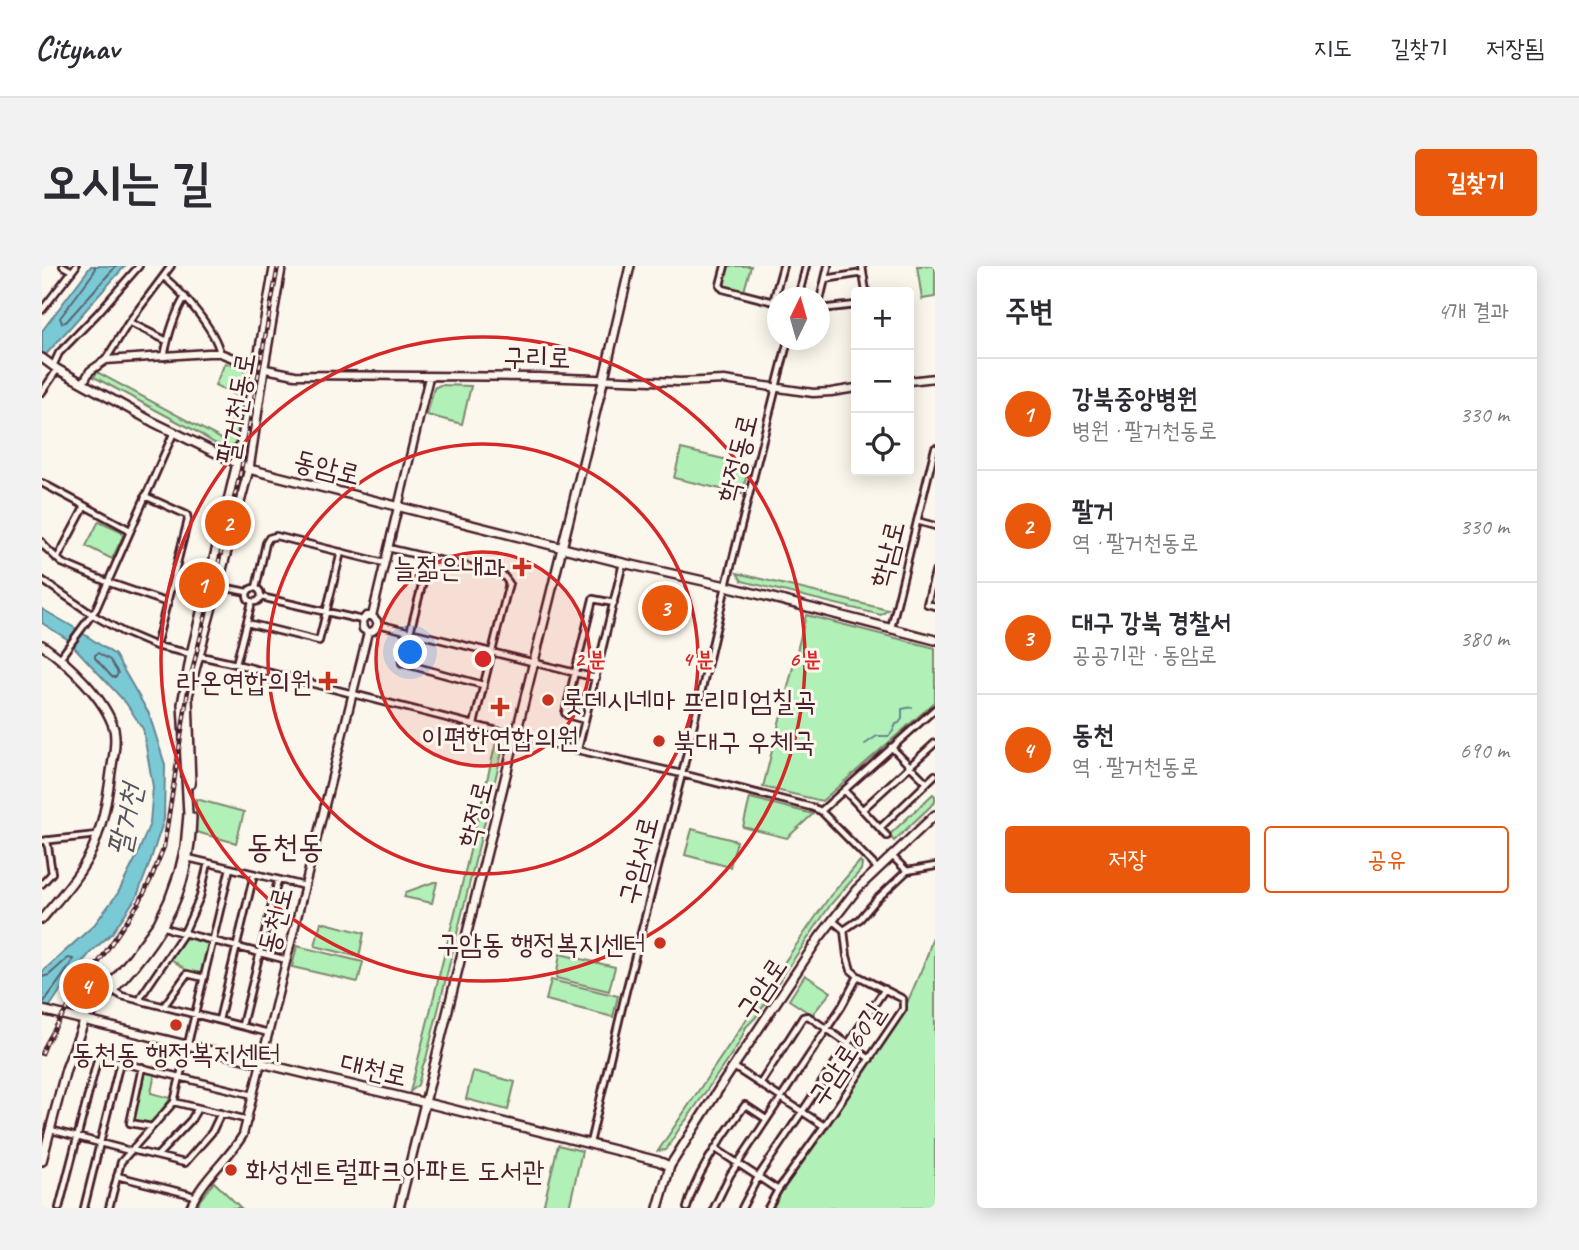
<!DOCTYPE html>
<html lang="ko">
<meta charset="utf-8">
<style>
:root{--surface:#fff;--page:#f2f2f3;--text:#2b2b33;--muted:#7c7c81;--line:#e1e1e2;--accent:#ea580c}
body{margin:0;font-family:Caveat,"Poor Story",sans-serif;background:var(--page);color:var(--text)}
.controls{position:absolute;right:21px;top:21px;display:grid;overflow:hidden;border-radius:7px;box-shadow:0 4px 18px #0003}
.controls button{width:63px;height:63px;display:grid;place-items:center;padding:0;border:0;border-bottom:2px solid var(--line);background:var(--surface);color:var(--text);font:35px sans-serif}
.compass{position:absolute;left:725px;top:21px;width:63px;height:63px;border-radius:50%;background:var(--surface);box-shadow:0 4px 18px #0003;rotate:5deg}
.you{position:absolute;left:369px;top:387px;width:24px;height:24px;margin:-18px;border:5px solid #fff;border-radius:50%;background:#1a73e8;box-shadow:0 0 0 10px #1a73e833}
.badge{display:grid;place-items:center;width:46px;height:46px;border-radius:50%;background:var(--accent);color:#fff;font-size:23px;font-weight:700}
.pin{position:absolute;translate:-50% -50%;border:4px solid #fff;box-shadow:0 2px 7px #0006}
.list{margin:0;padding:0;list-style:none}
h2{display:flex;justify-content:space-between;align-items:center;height:91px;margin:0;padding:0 28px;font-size:30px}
h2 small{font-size:23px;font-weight:400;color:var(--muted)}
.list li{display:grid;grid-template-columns:46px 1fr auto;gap:21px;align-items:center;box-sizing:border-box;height:112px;padding:0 28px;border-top:2px solid var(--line)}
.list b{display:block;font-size:26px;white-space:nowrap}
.list p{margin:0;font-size:23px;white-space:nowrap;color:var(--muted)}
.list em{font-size:23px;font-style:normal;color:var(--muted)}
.actions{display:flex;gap:14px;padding:21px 28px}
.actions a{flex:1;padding:16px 0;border:2px solid var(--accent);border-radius:7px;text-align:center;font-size:24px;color:var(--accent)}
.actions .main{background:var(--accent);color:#fff}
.icon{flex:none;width:38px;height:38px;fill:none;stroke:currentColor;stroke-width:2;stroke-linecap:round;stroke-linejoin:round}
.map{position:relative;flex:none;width:893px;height:942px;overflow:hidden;border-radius:7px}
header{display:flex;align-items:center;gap:42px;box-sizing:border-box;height:98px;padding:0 35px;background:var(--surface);border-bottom:2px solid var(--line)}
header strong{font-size:33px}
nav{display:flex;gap:38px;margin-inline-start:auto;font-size:24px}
.intro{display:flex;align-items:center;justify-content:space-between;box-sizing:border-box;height:168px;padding:0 42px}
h1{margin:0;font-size:49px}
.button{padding:18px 32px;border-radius:7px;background:var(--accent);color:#fff;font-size:24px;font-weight:700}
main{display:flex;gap:42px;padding:0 42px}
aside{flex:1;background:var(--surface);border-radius:7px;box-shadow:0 4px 18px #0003}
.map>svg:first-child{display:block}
</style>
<header>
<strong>Citynav</strong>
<nav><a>지도</a><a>길찾기</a><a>저장됨</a></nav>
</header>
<div class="intro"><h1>오시는 길</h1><a class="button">길찾기</a></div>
<main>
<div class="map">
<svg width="893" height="942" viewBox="0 0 893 942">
<rect width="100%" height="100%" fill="#fbf7ec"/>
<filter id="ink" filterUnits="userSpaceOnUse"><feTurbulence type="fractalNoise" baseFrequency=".0143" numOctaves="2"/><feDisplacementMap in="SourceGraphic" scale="14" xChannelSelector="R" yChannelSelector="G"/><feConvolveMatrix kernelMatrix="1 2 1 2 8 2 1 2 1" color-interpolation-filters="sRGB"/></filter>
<g filter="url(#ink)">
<path fill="#b1f0b6" stroke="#7e8870" stroke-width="2" d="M686 0H709L702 25 684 21 682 16Z
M875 0H893V31L880 33Z
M183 97 200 103 205 109 194 177 188 182C170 180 158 165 140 158L52 111 55 106 185 176 195 130 173 119Z
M398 119 429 120 420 158 385 149 392 122Z
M639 183 707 199 700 228 632 212Z
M57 255 79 265 81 270 70 293 44 280Z
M695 307 846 344 839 349 700 315Z
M764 349 893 382V436L780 535 721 521Z
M455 472 457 473 461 482 384 793 381 799 376 819 368 826 422 610Z
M891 528 893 530V536L852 575 847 569Z
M708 532 771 548 745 572 701 561Z
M154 533 202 546 194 577 154 566Z
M650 563 695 575 688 601 643 589Z
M818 595 820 598 819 604 789 638 733 721 728 717 788 630Z
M392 616H395L390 637 362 631 364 626Z
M279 656 322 667 317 691 273 680Z
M893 664V942H729L863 742 884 693Z
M145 672 165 677 168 681 161 708 158 709 147 706 129 693 142 674Z
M255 680 321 696 316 716 250 701Z
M518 688 573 701 567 725 514 712Z
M763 709 789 726 770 749 747 734Z
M509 714 576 730 571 751 504 734Z
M722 727 728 731 713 752 704 761 697 777 645 853 639 860 624 884 616 885Z
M102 804 113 807 109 827 129 832 108 860 90 856Z
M431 805 473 816 466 844 424 833Z
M516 879 540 885 527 942H501Z
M172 916 199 942H155L158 934Z"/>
<path fill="#7acad6" stroke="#678692" stroke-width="2" d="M49 0H83L0 93V65Z
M0 343 33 362 73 389 107 448 123 499 122 553 107 599 95 630 70 667 49 686 26 713 0 752V706L52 659 76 627 95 590 108 557 111 521 101 463 84 437 25 373 0 357Z"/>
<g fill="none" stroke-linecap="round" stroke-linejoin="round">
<path stroke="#5d636f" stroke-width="2" d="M53 0 52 6 18 52 20 57 24 56 74 0
M56 387 68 394 76 407 74 411H70L53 392V389Z
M0 711 7 709 26 692 31 693C28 702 7 728 0 739"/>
<path stroke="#678692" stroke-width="2" d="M823 478 835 470H847L851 465 854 458 857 457 860 453V443L870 441"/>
<defs>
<path id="minor" d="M21 0 30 5
M683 0 678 19 681 23 736 37
M820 0 824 26
M122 11C141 27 173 63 178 87
M783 13 821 7
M756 32 764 0
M778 34 786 0
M731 36 741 0
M778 43 814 39
M0 44 34 0
M87 56 125 75
M122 91C126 70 132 49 143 31
M64 93 87 56 129 0
M11 100 17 87 55 48 97 0
M0 126 15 104
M0 217 88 264
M103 230 145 249 146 254 114 380
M875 255 893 260
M0 276 2 280 20 297 65 316 126 337
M346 282 461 309 467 317 432 458
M387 292 360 397 441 419
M15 293 43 240
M893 306 885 338 893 340
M0 314 51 349 81 366 114 380 194 398 475 470 640 508 769 541 779 545 836 603
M175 320 205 326
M205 329a7 7 0 1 1 14 0a7 7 0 1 1-14 0Z
M214 322 224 277 227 272 234 270 342 297
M219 331 320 354
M205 357 277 375 299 286
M336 358 554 412
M849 362 893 182
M18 392 54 343 132 166
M194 398 210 336
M543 454 525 449 523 447 551 333 572 337
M849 481 885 517
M536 483 581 297
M802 524 845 570
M820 544 893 477
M779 545 893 443
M838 562 893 509
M0 575 55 569
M146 592 263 620
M865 605 893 600
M0 618 10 607 5 574
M790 654 802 664
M121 660 130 664 245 694
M802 664 818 653 835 633 865 605 850 590
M70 724 80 730 227 767
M98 734 100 729 142 667 158 631 166 597
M122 740 145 708 162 712
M177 754 212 608
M200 759 236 614
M100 801 88 857 110 861
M692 801 782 860
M718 818 761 751 766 750 828 793
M132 836 206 854
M9 864 88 885
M548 877 583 729 640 508 684 320 746 74
M674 883 736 924
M90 884 143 897 170 866 179 847
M115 890 149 854 156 842
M75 910 146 928 153 931
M17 942 56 791 211 829
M42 942 78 796
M67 942 79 896 132 836 188 602
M645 942C655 904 681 871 703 839L724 853
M672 942 688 909 800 740 816 710
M700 942 716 911 843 723
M726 942 736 924 782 860 861 743V733L816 710 809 704 805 690 802 664"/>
<path id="tertiary" d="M214 101 232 0
M222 103 240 0
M867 115 893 112
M41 117 48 105 64 94 166 87H178L214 101 253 109 496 111 638 116 682 114 771 127 789 126 814 122
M330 350 387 111
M326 366 321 363 320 355 324 350H330
M326 366C332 366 336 362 335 355L330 350
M148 942C160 913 185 895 201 869L326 366"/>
<path id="secondary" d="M0 92 15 103 111 156 207 203 581 297 684 320 893 374
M0 379C26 397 63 432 72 463 75 477 71 492 69 506 66 530 60 561 50 584 38 610 18 631 0 653
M149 518 146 430 207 203 222 103
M0 744 409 843 616 895 628 900
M50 747C78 717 107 686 126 650 142 622 149 583 150 551
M0 895 24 803 45 748 97 683 116 657 127 634 137 606 143 581 146 548 140 438 149 388 195 197 214 101
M357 942 562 112 588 0
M616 942 628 900 680 818 777 672 815 623 893 549"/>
</defs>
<use href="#minor" stroke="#4a1f2b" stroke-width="10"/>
<use href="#tertiary" stroke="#4a1f2b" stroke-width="11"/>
<use href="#secondary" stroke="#4a1f2b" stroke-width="12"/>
<use href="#minor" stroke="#fbf7ec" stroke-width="4.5"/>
<use href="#tertiary" stroke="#fbf7ec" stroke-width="6"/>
<use href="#secondary" stroke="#fbf7ec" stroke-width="7"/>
<defs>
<path id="rail" d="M0 788 4 778 17 755 98 635 109 613 122 581 147 418 199 204 236 0"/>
</defs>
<use href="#rail" stroke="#4a1f2b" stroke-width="4.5"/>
<use href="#rail" stroke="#fbf7ec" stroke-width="2" stroke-dasharray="5" stroke-linecap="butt"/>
</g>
</g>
<circle cx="441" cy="393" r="107" fill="#d62828" fill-opacity=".12"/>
<g fill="none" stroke="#d62828" stroke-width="3.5">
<circle cx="441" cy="393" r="107"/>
<circle cx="441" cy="393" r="215"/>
<circle cx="441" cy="393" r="322"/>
</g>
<g fill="#c8321e" stroke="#fbf7ec" stroke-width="2.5">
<path d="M476.5 290.5h7v7h7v7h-7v7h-7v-7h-7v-7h7z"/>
<path d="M282.5 404.5h7v7h7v7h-7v7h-7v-7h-7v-7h7z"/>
<circle cx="506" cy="434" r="7"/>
<path d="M454.5 430.5h7v7h7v7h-7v7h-7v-7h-7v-7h7z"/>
<circle cx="617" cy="475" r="7"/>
<circle cx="618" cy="677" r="7"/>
<circle cx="134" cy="759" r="7"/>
<circle cx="189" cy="904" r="7"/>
</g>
<g text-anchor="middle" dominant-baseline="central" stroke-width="6" stroke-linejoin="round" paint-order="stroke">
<g font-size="28" fill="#4a1f2b" stroke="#fbf7ec">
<text transform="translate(495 91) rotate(1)">구리로</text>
<text transform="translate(194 142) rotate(-80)">팔거천동로</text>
<text transform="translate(695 192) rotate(-76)">학정동로</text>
<text transform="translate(285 201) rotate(14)">동암로</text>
<text transform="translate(845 288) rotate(-76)">학남로</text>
<text transform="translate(433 548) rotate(-76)">학정로</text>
<text transform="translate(596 594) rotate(-76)">구암서로</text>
<text transform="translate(233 654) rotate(-76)">동천로</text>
<text transform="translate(719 722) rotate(-56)">구암로</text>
<text transform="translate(804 788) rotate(-57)">구암로60길</text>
<text transform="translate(332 803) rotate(13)">대천로</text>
</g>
<g font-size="28" fill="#4a1f2b" stroke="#fbf7ec" text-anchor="end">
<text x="464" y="301">늘젊은내과</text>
<text x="270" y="415">라온연합의원</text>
<text x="520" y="434" text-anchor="start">롯데시네마 프리미엄칠곡</text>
<text x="458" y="471" text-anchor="middle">이편한연합의원</text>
<text x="631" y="475" text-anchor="start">북대구 우체국</text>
<text x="604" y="677">구암동 행정복지센터</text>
<text x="134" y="787" text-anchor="middle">동천동 행정복지센터</text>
<text x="203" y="904" text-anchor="start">화성센트럴파크아파트 도서관</text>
</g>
<g font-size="30" font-style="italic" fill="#58525e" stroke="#fbf7ec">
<text transform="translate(83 554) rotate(-78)">팔거천</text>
</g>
<g font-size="32" fill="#4a1f2b" stroke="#fbf7ec">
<text x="243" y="580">동천동</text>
</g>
</g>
<circle cx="441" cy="393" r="10" fill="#d62828" stroke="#fbf7ec" stroke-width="3.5"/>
<g font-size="21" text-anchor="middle" font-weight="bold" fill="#d62828" stroke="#fbf7ec" stroke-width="6" stroke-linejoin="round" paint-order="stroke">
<text x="548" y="400">2 분</text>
<text x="656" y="400">4 분</text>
<text x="763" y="400">6 분</text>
</g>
</svg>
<div class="controls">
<button>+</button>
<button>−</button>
<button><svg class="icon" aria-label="locate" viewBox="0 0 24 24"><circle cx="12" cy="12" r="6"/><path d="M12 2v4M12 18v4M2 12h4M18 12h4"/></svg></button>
</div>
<svg class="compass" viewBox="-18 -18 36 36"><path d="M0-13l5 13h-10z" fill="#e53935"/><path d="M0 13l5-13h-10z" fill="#7c7c81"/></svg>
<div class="you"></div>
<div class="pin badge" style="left:160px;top:319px">1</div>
<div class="pin badge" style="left:186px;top:257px">2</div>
<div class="pin badge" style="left:623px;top:342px">3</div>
<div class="pin badge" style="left:44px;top:720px">4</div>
</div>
<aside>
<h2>주변<small>4개 결과</small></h2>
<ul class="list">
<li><span class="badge">1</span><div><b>강북중앙병원</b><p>병원 · 팔거천동로</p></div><em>330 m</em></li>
<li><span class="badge">2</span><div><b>팔거</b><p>역 · 팔거천동로</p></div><em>330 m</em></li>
<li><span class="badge">3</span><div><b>대구 강북 경찰서</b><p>공공기관 · 동암로</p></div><em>380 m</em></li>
<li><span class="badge">4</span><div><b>동천</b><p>역 · 팔거천동로</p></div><em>690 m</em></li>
</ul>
<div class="actions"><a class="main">저장</a><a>공유</a></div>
</aside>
</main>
